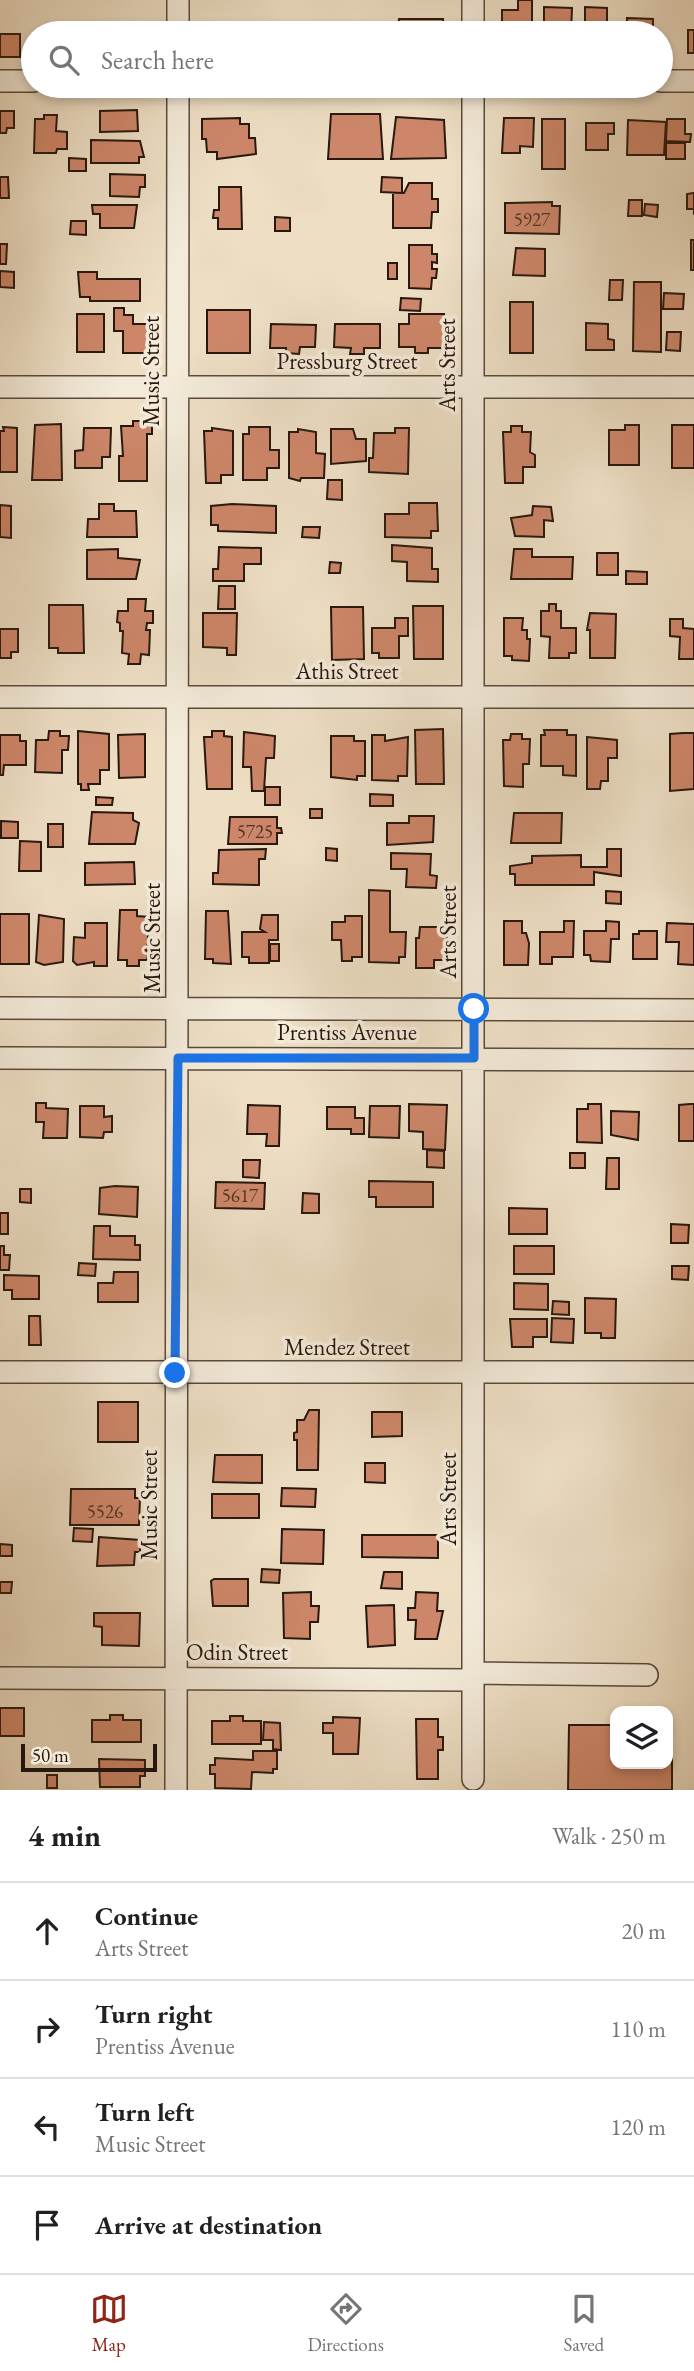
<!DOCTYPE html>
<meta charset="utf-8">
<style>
:root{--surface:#fff;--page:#f2f2f2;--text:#202124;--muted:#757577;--line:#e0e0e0;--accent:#8f2418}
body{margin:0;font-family:"EB Garamond",serif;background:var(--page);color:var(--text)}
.controls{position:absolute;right:21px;bottom:21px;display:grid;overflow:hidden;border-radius:14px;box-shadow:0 4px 10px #0003}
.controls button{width:63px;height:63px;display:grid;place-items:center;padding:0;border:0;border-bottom:2px solid var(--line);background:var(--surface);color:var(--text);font:35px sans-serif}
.scale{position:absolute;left:21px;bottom:18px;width:136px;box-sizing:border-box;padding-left:7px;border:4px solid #29180f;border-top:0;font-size:19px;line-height:24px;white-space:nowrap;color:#29180f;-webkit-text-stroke:5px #f3ead9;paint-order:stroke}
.stop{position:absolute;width:21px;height:21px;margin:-16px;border:5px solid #1a73e8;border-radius:50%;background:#fff}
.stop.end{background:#1a73e8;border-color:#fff;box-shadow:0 2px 7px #0008}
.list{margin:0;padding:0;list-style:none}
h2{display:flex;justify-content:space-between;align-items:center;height:91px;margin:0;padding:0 28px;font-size:30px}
h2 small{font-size:23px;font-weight:400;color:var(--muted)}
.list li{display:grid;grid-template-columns:46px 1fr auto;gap:21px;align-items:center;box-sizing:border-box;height:98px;padding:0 28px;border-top:2px solid var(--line)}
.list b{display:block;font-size:26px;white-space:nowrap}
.list p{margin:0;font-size:23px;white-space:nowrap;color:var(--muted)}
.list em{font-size:23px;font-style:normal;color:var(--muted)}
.icon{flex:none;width:38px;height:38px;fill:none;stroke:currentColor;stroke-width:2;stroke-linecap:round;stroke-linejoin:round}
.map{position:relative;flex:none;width:694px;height:1790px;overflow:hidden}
.search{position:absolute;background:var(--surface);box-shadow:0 4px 10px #0003;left:21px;right:21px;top:21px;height:77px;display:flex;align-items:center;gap:18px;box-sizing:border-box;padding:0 24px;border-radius:38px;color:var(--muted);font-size:26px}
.sheet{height:483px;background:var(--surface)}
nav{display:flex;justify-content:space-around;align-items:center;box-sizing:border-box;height:98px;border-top:2px solid var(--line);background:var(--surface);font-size:19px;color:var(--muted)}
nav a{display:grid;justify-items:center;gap:4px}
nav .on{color:var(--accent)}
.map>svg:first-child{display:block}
</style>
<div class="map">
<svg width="694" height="1790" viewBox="0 0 694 1790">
<rect width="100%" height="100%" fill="#eddec4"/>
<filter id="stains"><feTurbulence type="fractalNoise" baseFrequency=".00286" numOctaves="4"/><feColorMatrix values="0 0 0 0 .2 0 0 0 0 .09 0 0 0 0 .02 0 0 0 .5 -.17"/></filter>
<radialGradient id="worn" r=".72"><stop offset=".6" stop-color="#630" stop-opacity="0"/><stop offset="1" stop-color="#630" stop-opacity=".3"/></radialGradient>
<path fill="#cd8669" stroke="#29180f" stroke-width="2" d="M518 0H532V33H502V10H518Z
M544 7 572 8 571 33H544Z
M585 7 607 8V33H585Z
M627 18 653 19V33H627Z
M399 19H443V33H398Z
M688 30H694V53H688Z
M0 34H20V57H0Z
M137 110 138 131 100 132V111Z
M0 111H14V128H7L6 133H0Z
M331 114H380L383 159H328Z
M44 115H57L56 131 67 132V149H57L56 153H34L35 119H44Z
M396 117 444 120 446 158 391 159Z
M240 118V124H249V138H255L256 154 217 159V152H207L206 139H202V119Z
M504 118H534L533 147 520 146V153H502Z
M542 119H565V169H542Z
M667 119H685V134H691L690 142 666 141Z
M628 120 666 122 664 155H627Z
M586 123H614V134H608V150H586Z
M91 140 140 141 144 157H139V163H91Z
M666 143H685V159H666Z
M69 158 86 159V171H69Z
M110 174 145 175V187H140L139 197 110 196Z
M0 177H8L9 198H0Z
M382 177 402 178V193L381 192Z
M409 183H432V199H438V212H432L431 228H393V193H404Z
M219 187H241L242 229H218V218H213L214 210H219Z
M693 193H694V215V209H687V194Z
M629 200H642V216H628Z
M552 202V206H560L559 234 505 233V203Z
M645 204 658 205 657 217 644 215Z
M92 205H137L134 228H100V214H93Z
M275 217 290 218V231H275Z
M71 221H86V235L70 234Z
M691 240H694V270H691Z
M0 244H7L6 264H0Z
M409 245H432V254H437V263L432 262V269H437L436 278H432L431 289 409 288Z
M516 248 545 249V276L513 275Z
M388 263H397V279H388Z
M0 271 14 272V288L0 287Z
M78 272H97V279H140V301H90V297H80Z
M610 280H623L622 300H609Z
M634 282H661V352L633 351Z
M664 293 684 294 683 309H663Z
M401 298 421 299 420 311 400 310Z
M510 302H533V353H510Z
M114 308H124V315H133V324H153V353H123V331H114Z
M207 310H250V353H207Z
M77 314H104V352H77Z
M409 314H444V348H428V353H415V347H399V324H409Z
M586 323 608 324V339L614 340V350H586Z
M271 324 316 325 315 347H300L299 354 286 353V348H270Z
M335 324H380V348H364V354H350L351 348 334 347Z
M667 332H681L680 351 666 350Z
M133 421H152V434H147V481H119V456H123L121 426H133Z
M61 424 62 480H32L35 425Z
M625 425H639V465H609V430H625Z
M672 425H694V468H672Z
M511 426H522V432H531L530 452 535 455V467H523V483H505L503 432H511Z
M3 427 17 428V472H0V431H4Z
M249 427H270V450H279V468H267V480H243V434H249Z
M84 428H111L110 457H102V468H75V451L83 450Z
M212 428 233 431V475H221V483H206L204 431H212Z
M395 428H409L408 474 369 472V458H373L374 433H395Z
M298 429 316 432V453L325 454 324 478H301L300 481 289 478V432H298Z
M331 429H353L356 439H366V461L331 464Z
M328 480H342V500L327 499Z
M409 503H437L438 531H431V538L385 537V514H409Z
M99 504H114V511H136L137 537H87L88 519H99Z
M232 504 276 506V533L218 531V525H211V506Z
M0 505 11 506V538L0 537Z
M533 506 551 507 553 521 544 520V537L515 536 511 518 532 515Z
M303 527H320L319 538 302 537Z
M392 545 432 548V569H438V582L407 581V562L392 561Z
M219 547 261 548V564H244V581H213V569H218Z
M118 549V558L140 560 136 579H87V550Z
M514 549H532V557H573L572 579H511Z
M597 553H618V575H597Z
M330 562 341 563 340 573H329Z
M626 571 647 572V584H626Z
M219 586H235V609H218Z
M128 599H146L145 611H153V623H147L146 630H150L149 655 141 654 140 664H128L129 654 122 653 123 631H120V623L117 622 118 611H128Z
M549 604H556V611H561V628H576V653H569V658H549L550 637 541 636V611H549Z
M49 605H83L84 653H58V648H49Z
M413 606H443V659H414Z
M331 607H363L364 659 332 660Z
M203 613H237L236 655H227V648L203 647Z
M590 613 616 614 615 658H590V630H587Z
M395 618H408V636H399V658H379V653H372V628H395Z
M504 618H523L522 630H527V639H530L529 661 512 660V656H504Z
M670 619H683V628L694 629V659H679L680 637 670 636Z
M0 629H18V652H11V658H0Z
M443 729 444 784H416L415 730Z
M544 730H567V735H576V776L563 775V766H541V735H545Z
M49 731H60V736H69L68 750H62V773L35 772 36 740H48Z
M78 731 109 734V770H100V784H88L89 790H81V784H78Z
M212 731H224V736L232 737V789H207L204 737H212Z
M244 732 275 736 274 758H266L264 791H252L251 767H243Z
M683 733H694V789L670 791V734Z
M145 734V777L119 778 118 735Z
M511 734H522V739H530L529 764H523V787L504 786 503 740H510Z
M0 735H20V741H26V765H4L3 775H0Z
M372 735H385V741L408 737 407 776H398V781L372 780Z
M331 736H354V741H365V776H357V780L331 777Z
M587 737 617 740V758H608V781H601L600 789H587Z
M265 787H280V805H265Z
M370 794 393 795V806H370Z
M96 797 113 798 112 805H96Z
M310 809H322V818H310Z
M92 812 133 813V820L139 823 135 844H89Z
M514 813H562L561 843H511Z
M409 816H434L433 842 387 845V823H409Z
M230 817H277V828H281L282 833H277V844H228Z
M1 821 18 822V838H1Z
M48 824H63V847H48Z
M20 841 41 842V871H19Z
M326 848 337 849V861L326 860Z
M266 849 265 859H259V885L213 884V873H218L219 850Z
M607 849H621V876L594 872V885H515V874H510V866L532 863V856L581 855V867H607Z
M391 853 431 854 430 875 437 876 436 888 406 887 407 869H391Z
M134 862 135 884 85 885V863Z
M369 890 390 891V932H406L405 957H399V963L369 962Z
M606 891 621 892V904L606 903Z
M120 910H137V916L149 917 145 934H148L147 960H139V966H127V960H118Z
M206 911H228L231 964 213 963V959H205Z
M0 914H29V964H0Z
M39 915 64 919 63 962 44 965 36 962Z
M262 915H278V940H269V963H249V957H242V932H265L260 929Z
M345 916H362V957H352V961H342L341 940H332V922H345Z
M504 921H522V933H526L529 943 528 965H504Z
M564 921H574L573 957H552V964H540V932H564Z
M606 921 619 922V939H611L610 962 591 961 590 955H584V931H606Z
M85 923H107V966H94V962L77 965 73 961 74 937 85 938Z
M667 923 694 924V965L678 964 679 942H666Z
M420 927H447L446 960H434V968H416V938H419Z
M639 931H657V959H633V934H639Z
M270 944H279V961H270Z
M36 1103H46V1108L68 1109 67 1138H43L44 1122H36Z
M409 1104 447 1105 445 1150 423 1149V1132L409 1131Z
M588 1104H601L602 1143 577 1142V1109H588Z
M690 1104H694V1141H679V1105Z
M248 1105 280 1106 279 1146H266L267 1134H247Z
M80 1106H104V1117L112 1116V1132H104L103 1138 80 1137Z
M370 1106H400L399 1138 369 1137Z
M327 1107H355V1118H364V1134H351V1129H327Z
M611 1111 639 1112 638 1140 611 1135Z
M427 1150 444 1151V1168L427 1167Z
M570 1153H585V1168H570Z
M607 1158H619V1189H606Z
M243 1160H260L259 1178 243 1177Z
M369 1181 433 1182V1207H376V1197H369Z
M216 1182 265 1183 264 1209 215 1208Z
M115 1186 138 1187 137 1217 99 1214 100 1188Z
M20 1189H31V1203L20 1202Z
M303 1193 319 1194V1213H302Z
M509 1208 547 1209V1234H509Z
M0 1213H8V1234H0Z
M671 1224 689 1225 688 1243H671Z
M94 1226H110V1236H135V1245H140V1260L93 1259Z
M0 1246H4V1255H10L9 1270H0Z
M514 1246H554V1274H514Z
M79 1263 96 1264 95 1276 78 1275Z
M672 1266H689L688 1280 672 1279Z
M114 1272H138V1302H98V1283H113Z
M4 1275 39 1276V1299H12V1290H4Z
M514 1283 548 1284V1310L514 1309Z
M585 1298 616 1299 615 1338H601V1333H585Z
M553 1301 569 1302V1315L552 1314Z
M29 1316H40L41 1345H29Z
M552 1318 574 1319 573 1343 551 1342Z
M510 1319H547V1337H533V1347H512Z
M98 1402H138V1442H98Z
M309 1410H319L318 1470H297V1440H294V1433L297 1432V1420H304Z
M372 1412H402V1436L372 1437Z
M215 1455H262V1483L213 1482Z
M365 1463H385V1483L365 1482Z
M282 1488 316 1489 315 1507 281 1506Z
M71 1489H135V1498H140L139 1525H70Z
M212 1494H259V1518H212Z
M74 1528 93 1529 92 1542 73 1541Z
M282 1529 324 1530 323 1564 281 1563Z
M362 1535H438V1558L362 1557Z
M99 1537 140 1540V1552H135L134 1565 97 1566Z
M0 1544 12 1545V1556H0Z
M262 1569 280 1570 279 1583 261 1582Z
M384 1572H402V1589L381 1588Z
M214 1579H248V1606H213L211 1581Z
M0 1582H12L11 1593H0Z
M311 1592V1606H319L318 1622H310V1639L284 1638 283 1593Z
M416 1592 438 1593 437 1611H443L437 1639H415L416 1620H408V1608H415Z
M394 1605 395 1645 368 1647 366 1606Z
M94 1613H140L139 1646 102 1645V1627L94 1626Z
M0 1708H24V1736H0Z
M110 1715H123V1720H141V1742H92V1720H110Z
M230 1716H243V1721H261V1744H212V1721H230Z
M333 1717 360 1718 358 1754H333V1733H323V1723H333Z
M416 1719H438V1737H443V1750H438V1779H417Z
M264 1722 280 1723 281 1750 273 1749V1740H263Z
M569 1725H615V1764H668V1725H672V1790H568Z
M253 1751H277V1769H273V1773L252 1772 251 1789 215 1788V1774H210V1765H215V1758L253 1760Z
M99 1759 145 1760V1776H140V1787H100Z
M47 1775H57V1788H47Z"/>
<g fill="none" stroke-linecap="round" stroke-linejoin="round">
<defs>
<path id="minor" d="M178 0V33
M473 0V33
M0 81H33
M661 81H694
M473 86V1779
M0 387H694
M0 697H694
M0 1008 694 1010
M0 1058 694 1060
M0 1372H694
M473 1673 647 1675
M0 1678 473 1680
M176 1790 178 86"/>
</defs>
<use href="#minor" stroke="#5a4a3c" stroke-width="24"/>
<use href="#minor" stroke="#f3ead9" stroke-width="21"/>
</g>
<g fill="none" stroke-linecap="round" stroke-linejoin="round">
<path stroke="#1a73e8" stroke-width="9" d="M175 1373 178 1058H474V1009"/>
</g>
<g text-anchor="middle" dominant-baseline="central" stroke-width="7" stroke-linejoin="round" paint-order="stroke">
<g font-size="19" fill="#523426">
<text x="532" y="219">5927</text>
<text x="255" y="831">5725</text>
<text x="240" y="1195">5617</text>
<text x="105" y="1511">5526</text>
</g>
<g font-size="23" fill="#29180f" stroke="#f3ead9">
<text x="347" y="361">Pressburg Street</text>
<text transform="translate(447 365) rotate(-90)">Arts Street</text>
<text transform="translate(151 371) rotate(-90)">Music Street</text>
<text x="347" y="671">Athis Street</text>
<text transform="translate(448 932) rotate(-90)">Arts Street</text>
<text transform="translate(152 938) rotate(-90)">Music Street</text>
<text x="347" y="1032">Prentiss Avenue</text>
<text x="347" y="1347">Mendez Street</text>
<text transform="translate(448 1499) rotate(-90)">Arts Street</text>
<text transform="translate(149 1505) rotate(-90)">Music Street</text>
<text x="237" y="1652">Odin Street</text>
</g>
</g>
<rect width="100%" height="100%" filter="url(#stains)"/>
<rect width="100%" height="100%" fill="url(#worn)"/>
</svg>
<div class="controls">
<button><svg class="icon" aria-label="layers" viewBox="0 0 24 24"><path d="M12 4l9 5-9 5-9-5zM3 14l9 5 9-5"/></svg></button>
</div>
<div class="scale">50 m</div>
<div class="stop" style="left:474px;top:1009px"></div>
<div class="stop end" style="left:175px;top:1373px"></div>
<div class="search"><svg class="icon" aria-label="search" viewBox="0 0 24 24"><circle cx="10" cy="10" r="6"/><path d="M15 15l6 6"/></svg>Search here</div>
</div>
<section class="sheet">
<h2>4 min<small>Walk · 250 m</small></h2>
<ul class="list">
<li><svg class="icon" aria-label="ahead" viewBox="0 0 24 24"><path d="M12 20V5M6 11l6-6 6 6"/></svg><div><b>Continue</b><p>Arts Street</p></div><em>20 m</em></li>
<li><svg class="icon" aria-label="right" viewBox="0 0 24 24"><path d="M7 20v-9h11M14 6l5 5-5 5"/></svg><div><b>Turn right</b><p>Prentiss Avenue</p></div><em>110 m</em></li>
<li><svg class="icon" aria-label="left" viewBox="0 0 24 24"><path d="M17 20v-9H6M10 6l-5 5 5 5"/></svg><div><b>Turn left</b><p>Music Street</p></div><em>120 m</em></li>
<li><svg class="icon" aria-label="arrive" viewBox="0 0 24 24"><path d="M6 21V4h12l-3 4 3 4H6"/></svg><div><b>Arrive at destination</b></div></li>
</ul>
</section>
<nav>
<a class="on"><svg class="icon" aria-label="map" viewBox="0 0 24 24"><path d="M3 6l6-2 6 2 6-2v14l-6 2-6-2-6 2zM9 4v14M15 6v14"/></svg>Map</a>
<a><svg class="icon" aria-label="directions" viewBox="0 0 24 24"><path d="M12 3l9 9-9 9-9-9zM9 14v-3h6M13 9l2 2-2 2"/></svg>Directions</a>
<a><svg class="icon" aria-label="saved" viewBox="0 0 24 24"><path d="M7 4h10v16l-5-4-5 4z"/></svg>Saved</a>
</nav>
